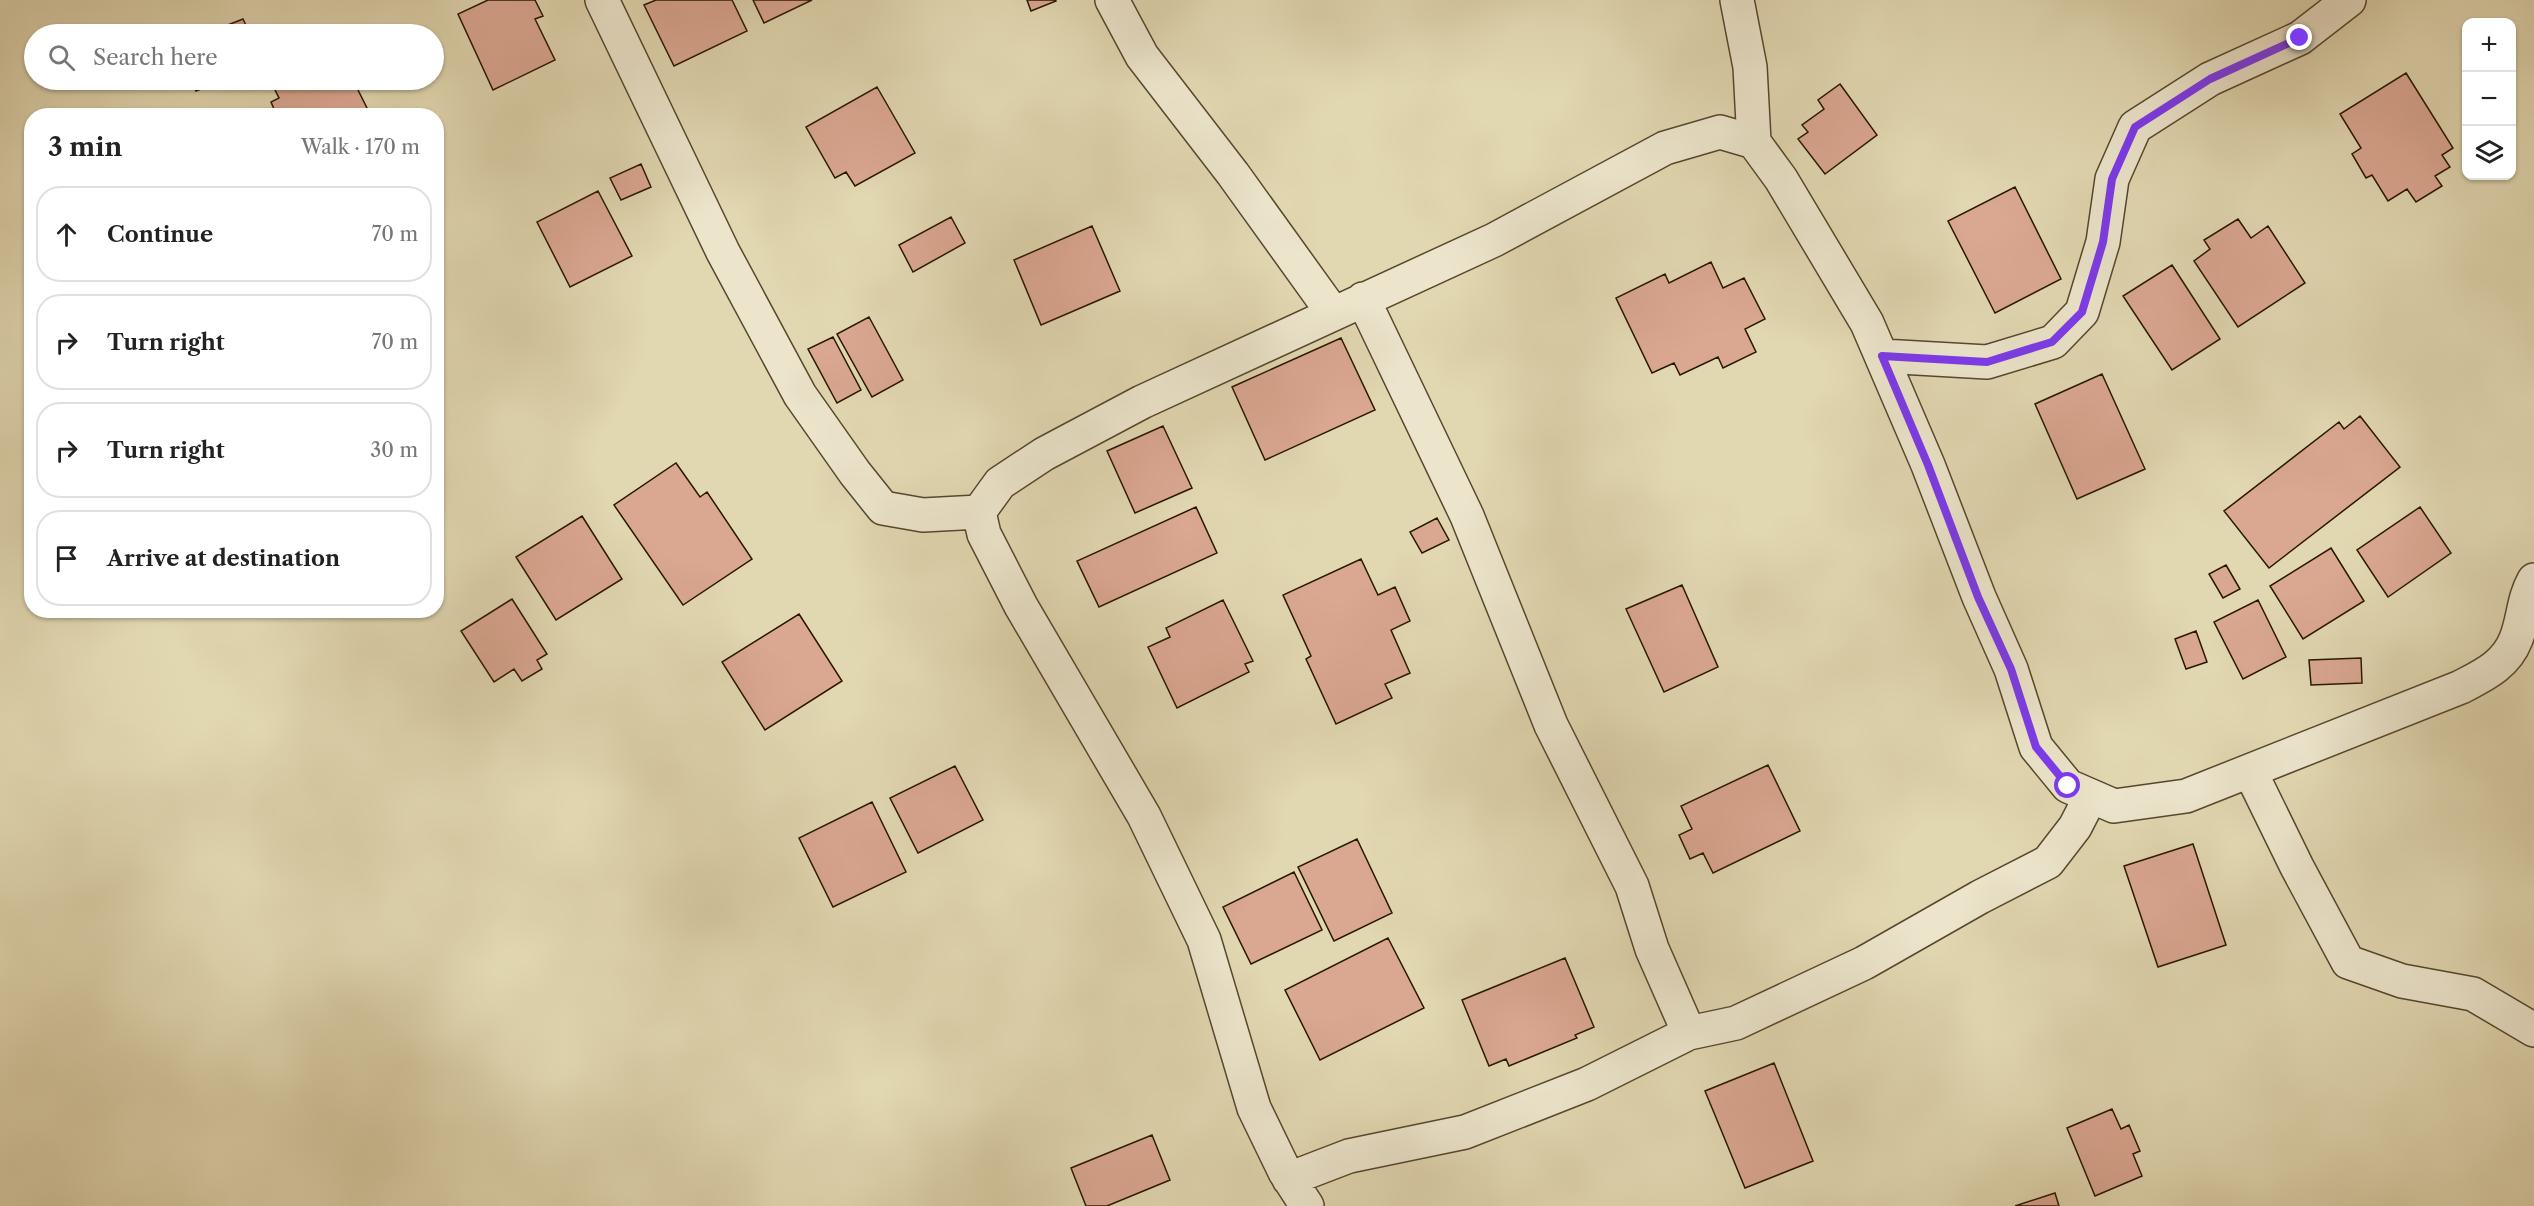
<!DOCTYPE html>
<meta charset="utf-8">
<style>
:root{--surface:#fff;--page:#f6f6f6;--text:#222;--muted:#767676;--line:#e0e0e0}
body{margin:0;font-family:"Libre Caslon Text",serif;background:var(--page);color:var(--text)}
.controls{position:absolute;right:18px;top:18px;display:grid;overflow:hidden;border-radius:12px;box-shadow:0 2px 4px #0004}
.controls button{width:54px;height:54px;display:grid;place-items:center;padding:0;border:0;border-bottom:2px solid var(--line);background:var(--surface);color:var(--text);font:30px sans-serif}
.stop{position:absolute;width:18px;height:18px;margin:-14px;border:4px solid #7c3aed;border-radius:50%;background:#fff}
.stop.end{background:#7c3aed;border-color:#fff;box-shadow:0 2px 6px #0008}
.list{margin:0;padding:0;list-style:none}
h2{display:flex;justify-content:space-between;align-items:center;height:78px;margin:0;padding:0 24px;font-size:26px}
h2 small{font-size:20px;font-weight:400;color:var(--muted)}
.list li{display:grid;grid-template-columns:39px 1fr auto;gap:18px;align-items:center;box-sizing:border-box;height:96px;margin:0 12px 12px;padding:0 12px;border:2px solid var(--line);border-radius:24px}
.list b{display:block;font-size:22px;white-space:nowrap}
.list em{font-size:20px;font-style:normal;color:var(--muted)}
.icon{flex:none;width:33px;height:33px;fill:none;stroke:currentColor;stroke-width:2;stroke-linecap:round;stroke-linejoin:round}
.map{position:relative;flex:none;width:2534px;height:1206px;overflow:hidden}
.search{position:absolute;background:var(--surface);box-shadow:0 2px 4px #0004;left:24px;top:24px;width:420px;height:66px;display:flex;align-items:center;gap:15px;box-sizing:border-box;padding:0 21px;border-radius:33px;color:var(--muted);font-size:22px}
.panel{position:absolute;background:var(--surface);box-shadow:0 2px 4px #0004;left:24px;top:108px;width:420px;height:510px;border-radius:24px}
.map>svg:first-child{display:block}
</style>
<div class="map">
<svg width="2534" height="1206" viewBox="0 0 2534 1206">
<rect width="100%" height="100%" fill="#e1d7b1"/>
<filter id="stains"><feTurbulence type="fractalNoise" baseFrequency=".00333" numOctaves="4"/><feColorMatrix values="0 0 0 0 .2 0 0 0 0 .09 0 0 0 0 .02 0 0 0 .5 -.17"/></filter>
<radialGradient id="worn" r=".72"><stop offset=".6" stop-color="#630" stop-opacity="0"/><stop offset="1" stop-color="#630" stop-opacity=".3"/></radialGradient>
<path fill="#daa791" stroke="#281701" stroke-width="1.5" d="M488 0H535L543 16 535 19 555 60 493 90 458 14Z
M656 0H732L747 31 674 66 644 5Z
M753 0H812L764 23Z
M1027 0H1055L1056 1 1031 11Z
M243 19 250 34H205Z
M2406 73 2453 148 2442 155 2450 167 2435 176 2442 186 2416 202 2407 189 2388 201 2372 175 2366 178 2352 154 2361 148 2340 114Z
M192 80H223L196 91Z
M270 80H353L371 116H277L271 102 279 98Z
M1840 84 1877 135 1825 174 1798 139 1808 132 1802 125 1824 109 1818 100Z
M877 87 915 153 855 186 846 172 835 178 806 127Z
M641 164 651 187 621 200 610 178Z
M2015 187 2061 279 1995 313 1948 221Z
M598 191 632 256 570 287 537 222Z
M951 217 965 243 913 272 899 245Z
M2238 219 2251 238 2268 226 2305 283 2238 327 2194 261 2210 249 2204 240Z
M1092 226 1120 291 1041 325 1014 260Z
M1711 262 1723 288 1744 278 1765 319 1745 329 1756 352 1723 368 1718 357 1680 375 1674 363 1652 373 1616 298 1665 274 1669 283Z
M2172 265 2220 339 2172 370 2123 296Z
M869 317 903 380 872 397 837 334Z
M833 337 861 390 837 403 808 349Z
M1341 338 1375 410 1265 460 1232 387Z
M2102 374 2145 469 2077 499 2035 404Z
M2360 416 2400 467 2269 568 2224 511 2339 422 2344 429Z
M1163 426 1192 488 1135 513 1107 451Z
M676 463 700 497 707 492 752 559 683 605 614 505Z
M1196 507 1217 553 1099 607 1077 561Z
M2420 507 2451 553 2388 597 2357 550Z
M582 516 622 579 556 620 516 557Z
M1437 518 1449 540 1422 553 1410 532Z
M2331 548 2364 601 2303 639 2270 586Z
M1361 559 1378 595 1395 587 1410 621 1391 630 1410 673 1385 684 1392 698 1336 724 1306 659 1311 656 1283 595Z
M2226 565 2240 589 2223 598 2209 574Z
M1682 585 1718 667 1664 692 1626 609Z
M512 599 547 654 537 660 542 669 522 681 514 669 494 682 461 631Z
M1223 600 1253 661 1245 664 1249 672 1177 708 1148 647 1170 637 1166 628Z
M2258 600 2286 657 2243 679 2214 622Z
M799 614 842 681 765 730 722 662Z
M2196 631 2207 662 2186 669 2175 639Z
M2361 658 2362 683 2311 685 2309 660Z
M1768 765 1800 831 1713 873 1703 853 1690 859 1679 835 1692 829 1681 806Z
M955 766 983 820 918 853 890 798Z
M872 802 906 872 833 907 799 838Z
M1357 839 1392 913 1334 941 1298 867Z
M2193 844 2226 945 2158 967 2124 866Z
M1294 872 1322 930 1251 964 1223 907Z
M1388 938 1424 1008 1320 1060 1285 990Z
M1565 958 1594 1027 1575 1035 1577 1038 1509 1066 1506 1059 1489 1066 1462 1000Z
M1774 1063 1813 1161 1745 1188 1705 1091Z
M2112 1109 2121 1129 2129 1125 2140 1151 2133 1154 2142 1176 2095 1196 2067 1128Z
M1152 1135 1170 1180 1107 1206H1086L1071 1168Z
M2055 1193 2059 1206H2015Z"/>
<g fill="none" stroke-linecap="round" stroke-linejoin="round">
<defs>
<path id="minor" d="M602 0 723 252 800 395 855 473 883 508 923 515 979 512
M1112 0 1142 56 1233 174 1333 313
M1737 0 1750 67 1754 142
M1363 299 1467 516 1551 725 1632 886 1652 949 1689 1033 1736 1023 1864 963 1980 897 2048 862 2075 827 2091 796
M1882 356 1987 362 2053 342 2082 312 2103 242 2112 179 2135 127 2210 79 2300 38 2349 0
M2250 771 2297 867 2348 962 2402 981 2473 994 2534 1030
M1289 1179 1349 1156 1465 1132 1587 1084 1689 1033
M1307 1206 1285 1172 1254 1108 1204 940 1144 816 1021 606 984 534 979 512 1000 483 1044 454 1142 402 1494 240 1665 148 1720 132 1754 142 1781 179 1867 323 1928 465 1979 597 2011 669 2036 747 2068 786 2114 806 2186 796 2461 687C2484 675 2506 665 2516 639 2524 619 2523 599 2534 580"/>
</defs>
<use href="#minor" stroke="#56472d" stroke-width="36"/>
<use href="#minor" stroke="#ece5cc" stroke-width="33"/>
</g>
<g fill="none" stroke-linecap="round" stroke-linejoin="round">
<path stroke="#7c3aed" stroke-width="8" d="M2068 786 2036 747 2011 669 1978 597 1928 465 1882 356 1987 362 2052 342 2082 312 2103 242 2112 179 2135 127 2210 79 2300 38"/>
</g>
<rect width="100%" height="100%" filter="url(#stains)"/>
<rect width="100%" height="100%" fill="url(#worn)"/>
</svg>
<div class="controls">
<button>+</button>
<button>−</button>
<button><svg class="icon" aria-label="layers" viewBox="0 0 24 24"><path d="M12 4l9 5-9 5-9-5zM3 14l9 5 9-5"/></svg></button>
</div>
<div class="stop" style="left:2068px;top:786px"></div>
<div class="stop end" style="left:2300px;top:38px"></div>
<div class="search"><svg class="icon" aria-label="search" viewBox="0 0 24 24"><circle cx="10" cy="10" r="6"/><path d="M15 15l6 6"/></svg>Search here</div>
<section class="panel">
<h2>3 min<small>Walk · 170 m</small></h2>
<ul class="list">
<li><svg class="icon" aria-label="ahead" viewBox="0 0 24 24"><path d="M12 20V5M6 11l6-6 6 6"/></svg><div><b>Continue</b></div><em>70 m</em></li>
<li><svg class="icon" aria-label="right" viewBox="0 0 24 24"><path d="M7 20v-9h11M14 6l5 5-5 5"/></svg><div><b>Turn right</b></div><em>70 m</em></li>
<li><svg class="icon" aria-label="right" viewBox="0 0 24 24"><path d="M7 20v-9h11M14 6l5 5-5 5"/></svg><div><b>Turn right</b></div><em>30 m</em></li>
<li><svg class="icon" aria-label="arrive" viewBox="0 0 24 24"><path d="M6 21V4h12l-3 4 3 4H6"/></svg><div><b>Arrive at destination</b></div></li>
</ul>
</section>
</div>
